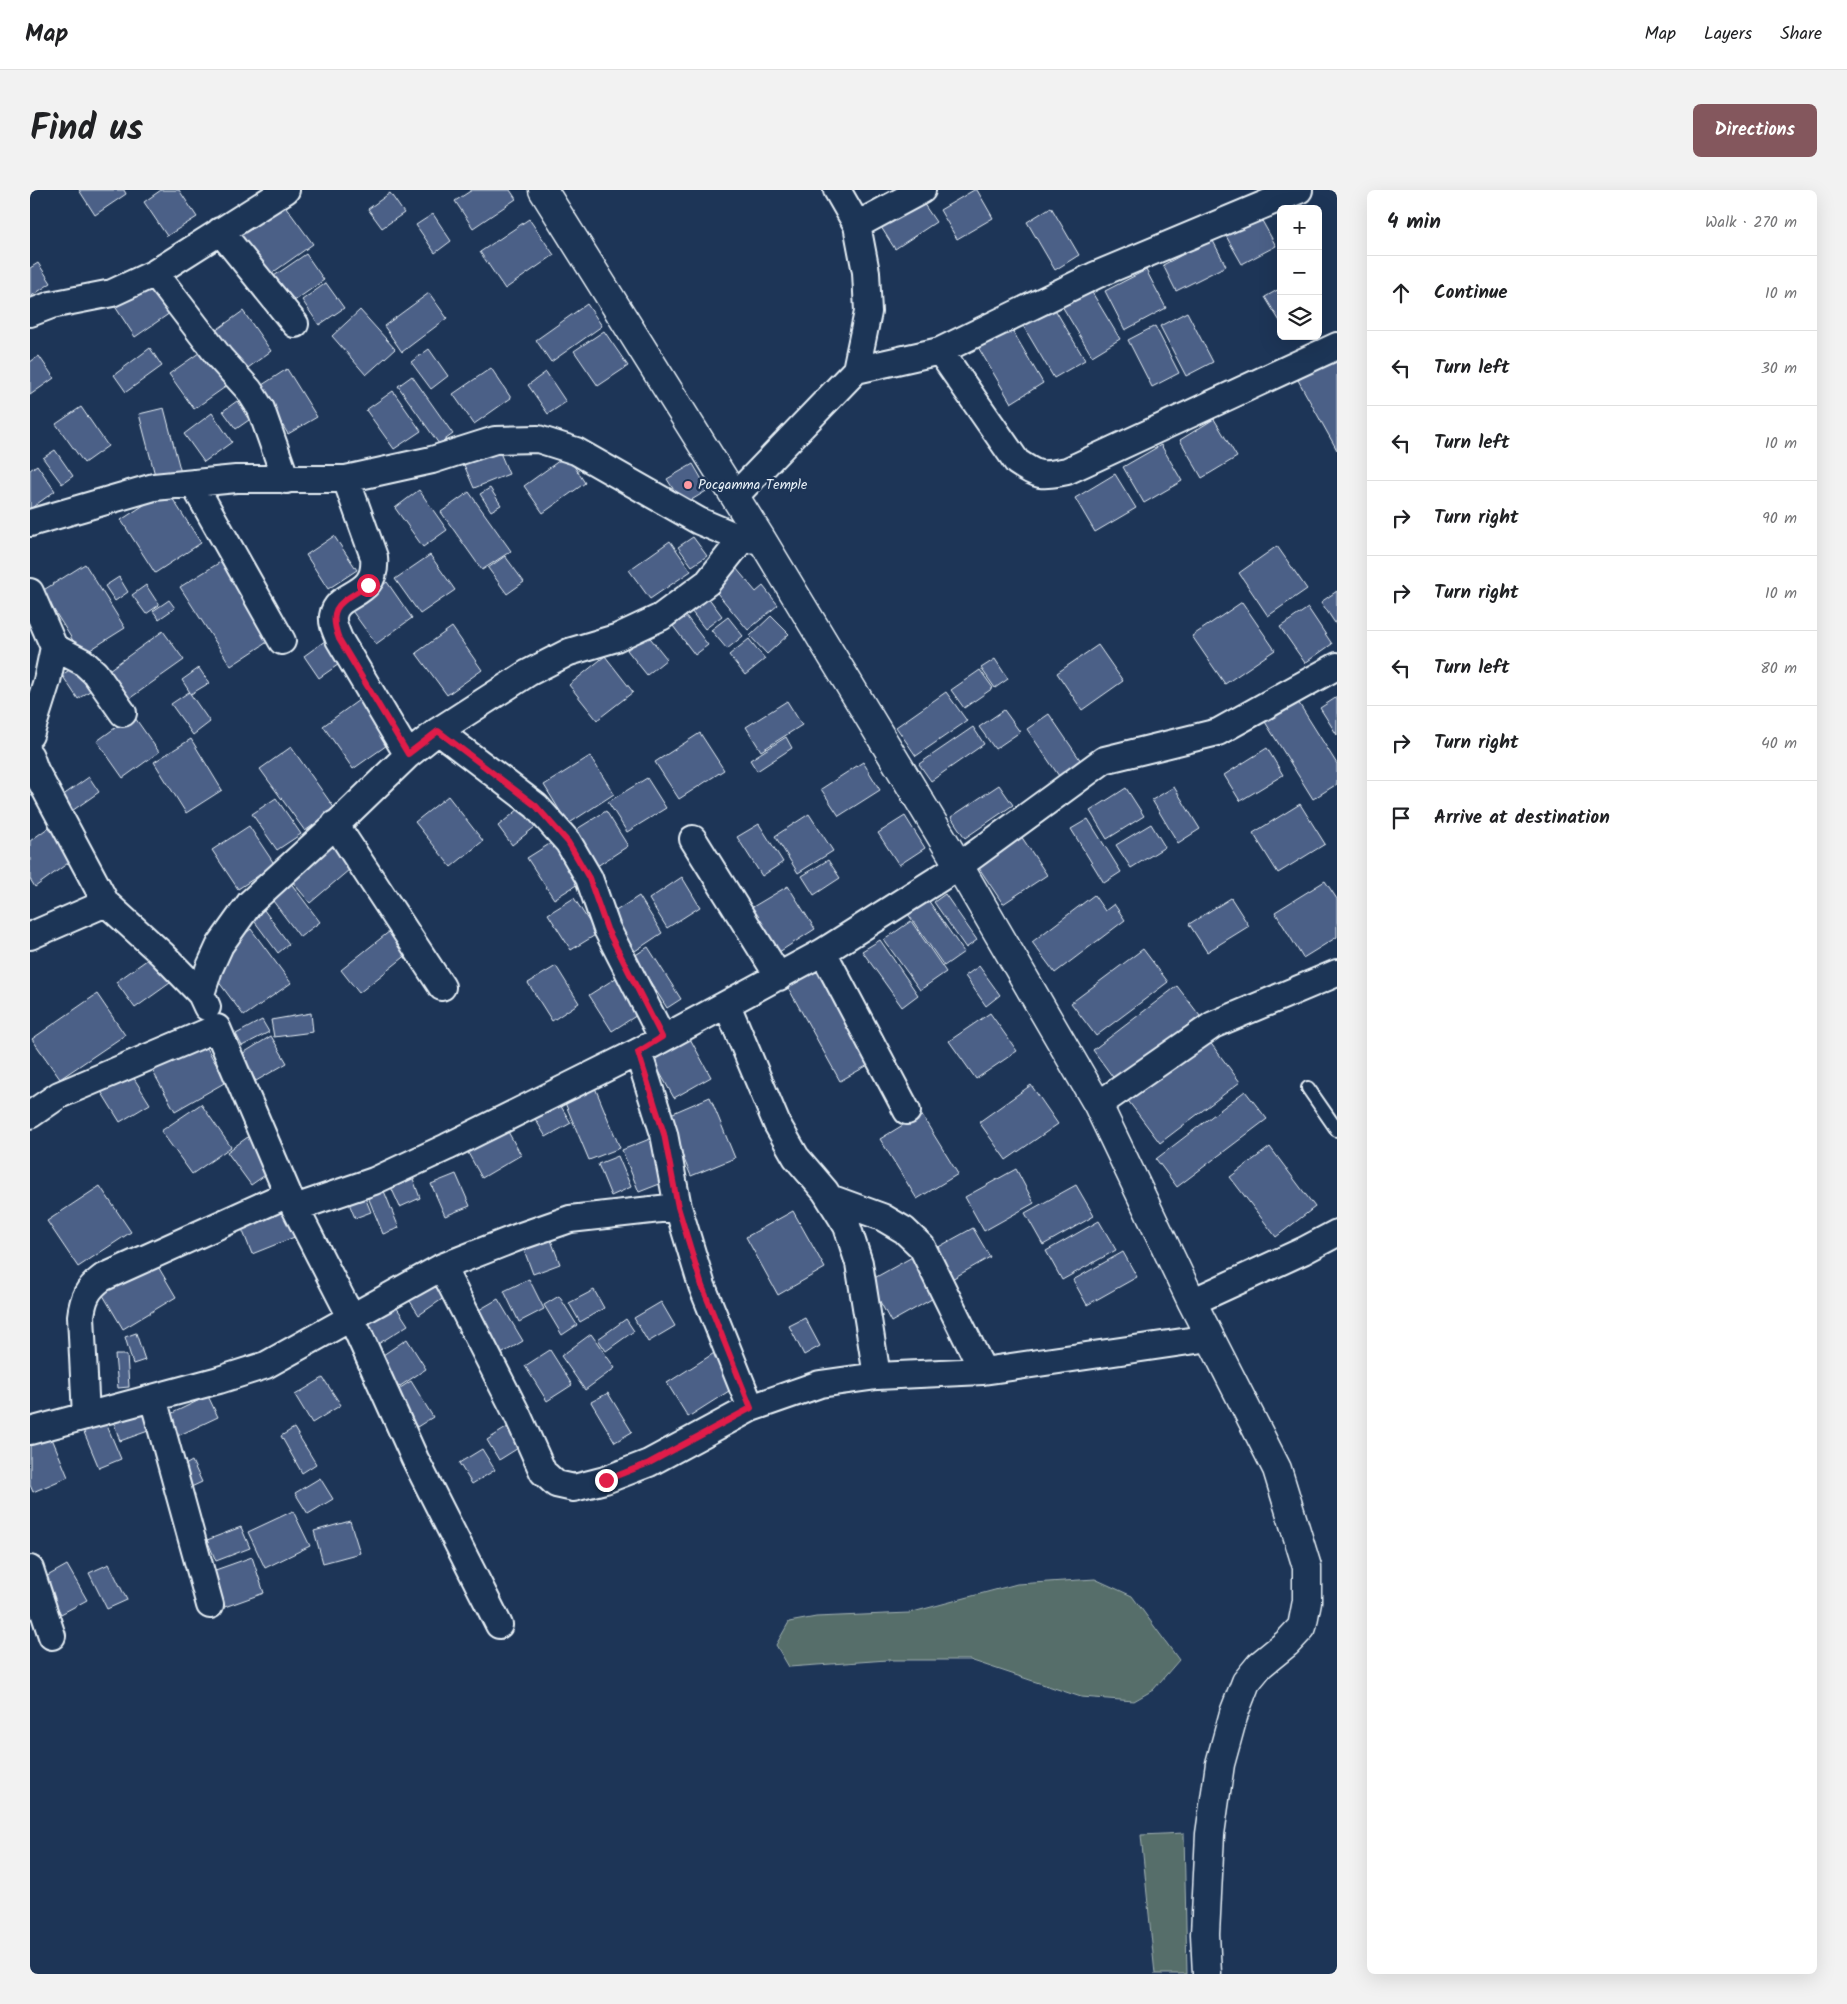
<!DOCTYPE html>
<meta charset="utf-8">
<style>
:root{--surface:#fff;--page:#f2f2f2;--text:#202124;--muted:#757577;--line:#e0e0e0;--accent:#84575d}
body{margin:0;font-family:Kalam,sans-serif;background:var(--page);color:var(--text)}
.controls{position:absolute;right:15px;top:15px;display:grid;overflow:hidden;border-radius:8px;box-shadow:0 5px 20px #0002}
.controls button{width:45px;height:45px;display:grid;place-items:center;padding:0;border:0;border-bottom:1px solid var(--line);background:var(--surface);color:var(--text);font:25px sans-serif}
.stop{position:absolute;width:15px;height:15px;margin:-11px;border:4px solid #e11d48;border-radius:50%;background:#fff}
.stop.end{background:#e11d48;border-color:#fff;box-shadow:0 1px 5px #0008}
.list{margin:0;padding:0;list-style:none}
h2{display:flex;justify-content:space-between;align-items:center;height:65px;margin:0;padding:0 20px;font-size:21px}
h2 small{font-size:16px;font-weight:400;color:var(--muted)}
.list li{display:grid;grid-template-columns:32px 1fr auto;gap:15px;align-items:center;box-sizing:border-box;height:75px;padding:0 20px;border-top:1px solid var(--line)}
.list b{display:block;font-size:19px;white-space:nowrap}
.list em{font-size:16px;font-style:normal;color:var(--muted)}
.icon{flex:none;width:28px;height:28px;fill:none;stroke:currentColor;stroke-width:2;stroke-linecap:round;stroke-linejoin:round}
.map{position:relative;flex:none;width:1307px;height:1784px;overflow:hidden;border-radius:8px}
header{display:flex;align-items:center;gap:30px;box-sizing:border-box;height:70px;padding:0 25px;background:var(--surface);border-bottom:1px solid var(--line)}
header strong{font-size:24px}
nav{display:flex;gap:28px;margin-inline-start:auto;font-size:18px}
.intro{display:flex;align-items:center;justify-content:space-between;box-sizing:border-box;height:120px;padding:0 30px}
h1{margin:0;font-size:35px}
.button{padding:12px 22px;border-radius:8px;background:var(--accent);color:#fff;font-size:18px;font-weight:700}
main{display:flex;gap:30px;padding:0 30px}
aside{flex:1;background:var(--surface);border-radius:8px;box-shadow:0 5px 20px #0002}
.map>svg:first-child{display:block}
</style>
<header>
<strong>Map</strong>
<nav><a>Map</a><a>Layers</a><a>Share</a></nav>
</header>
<div class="intro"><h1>Find us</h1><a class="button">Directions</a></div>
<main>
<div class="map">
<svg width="1307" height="1784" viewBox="0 0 1307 1784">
<rect width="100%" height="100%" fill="#1d3557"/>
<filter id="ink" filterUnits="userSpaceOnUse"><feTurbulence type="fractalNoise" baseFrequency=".02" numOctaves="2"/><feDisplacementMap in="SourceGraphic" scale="10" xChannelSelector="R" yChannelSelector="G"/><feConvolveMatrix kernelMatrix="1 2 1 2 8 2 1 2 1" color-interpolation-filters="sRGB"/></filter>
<g filter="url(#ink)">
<path fill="#576e6a" stroke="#a0b0b1" d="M1065 1389 1102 1406 1149 1470 1123 1500 1104 1511 1051 1507 940 1470H857L759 1477 746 1455 759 1432 786 1427 879 1423 987 1394Z
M1154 1643 1157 1784H1125L1111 1645Z"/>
<path fill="#4c6087" stroke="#e8f1f8" d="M49 0H94L96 4 65 25Z
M131 0H149L167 27 137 46 114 12Z
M442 0H480L486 9 443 38 425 11Z
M944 0H947L963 28 927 49 910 20Z
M360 3 374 23 352 38 338 19Z
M250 9 283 54 238 86 206 41Z
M891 10 906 32 865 59 851 37Z
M1021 17 1049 65 1025 80 997 32Z
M403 24 421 51 405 63 386 35Z
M1230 27 1246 56 1212 74 1196 46Z
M499 29 524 65 475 99 450 62Z
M1182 49 1196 76 1146 101 1133 75Z
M276 64 294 90 260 114 241 88Z
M8 73 21 93 0 107V78Z
M1116 80 1136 118 1095 140 1075 101Z
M119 91 140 123 105 147 84 115Z
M296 93 314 118 289 135 272 110Z
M1057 94 1090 149 1062 166 1029 111Z
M1251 98V133L1235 107Z
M399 103 417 128 372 162 354 136Z
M557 114 572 136 521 172 506 150Z
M1023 116 1055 170 1024 188 992 134Z
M330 120 365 159 336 185 302 146Z
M213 121 241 161 207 186 178 146Z
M1157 122 1183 172 1156 186 1130 136Z
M1125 136 1149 183 1122 197 1098 150Z
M981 138 1013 193 981 213 948 157Z
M574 141 598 176 568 196 544 161Z
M120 158 132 176 96 202 84 185Z
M176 158 201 193 164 219 139 184Z
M399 159 418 186 401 199 381 172Z
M9 166 24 188 0 205V172Z
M1305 169 1307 173V260L1268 190Z
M461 178 481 208 444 234 423 204Z
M257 179 287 227 258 244 229 197Z
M516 182 536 212 518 224 498 195Z
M382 186 423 244 409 254 368 196Z
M363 201 391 241 364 259 336 220Z
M207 211 219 230 206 239 193 221Z
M51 217 78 256 54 273 26 234Z
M134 218 151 283 126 289 109 224Z
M182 223 202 252 174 272 154 244Z
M1184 229 1207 267 1172 288 1150 250Z
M466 253 479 284 444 298 431 268Z
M1131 255 1152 291 1114 313 1093 277Z
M25 260 43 286 32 294 13 268Z
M537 265 555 293 513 323 494 296Z
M663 274 678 300 653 315 637 289Z
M7 275 25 301 0 319V280Z
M1085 284 1106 318 1065 342 1045 308Z
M460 298 471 315 461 321 450 304Z
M137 300 171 353 125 383 91 330Z
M389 300 417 340 393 357 365 318Z
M439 302 481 361 452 380 411 322Z
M304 346 327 380 298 399 276 365Z
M663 347 677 366 662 376 648 357Z
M640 351 661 381 620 409 599 380Z
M1247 356 1277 399 1238 426 1209 383Z
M400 365 425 400 390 424 365 389Z
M475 366 494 392 477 404 458 378Z
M192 371 242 449 201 476 150 397Z
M55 374 95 438 52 465 12 401Z
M706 378 726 402 733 396 748 415 718 440 682 397Z
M89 387 98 402 85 411 75 396Z
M357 392 382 428 346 454 320 418Z
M116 395 129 415 116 424 102 405Z
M1307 401V436L1291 412Z
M675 403 692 426 675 439 658 417Z
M139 410 145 418 129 429 123 421Z
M1212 412 1245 460 1195 494 1162 446Z
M1278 418 1302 454 1275 473 1250 437Z
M656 426 678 455 665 465 643 436Z
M741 426 759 444 737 464 720 446Z
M698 427 713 446 697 459 681 440Z
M422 437 452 480 417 505 386 463Z
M133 441 154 470 96 511 76 482Z
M617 444 637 469 617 485 597 460Z
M299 448 315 470 289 488 274 466Z
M719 449 735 469 715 485 699 465Z
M1068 455 1093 491 1052 520 1027 483Z
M575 466 603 502 567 530 539 495Z
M965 469 978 489 965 498 951 478Z
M48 474 64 498 48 509 32 485Z
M169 478 179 493 161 504 152 490Z
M950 480 963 498 934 518 921 500Z
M159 502 180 532 163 545 141 514Z
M916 502 937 531 886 566 866 537Z
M1265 507 1307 574V594L1283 609 1232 527Z
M1307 507V545L1290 518Z
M329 510 360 553 323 579 293 536Z
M757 511 772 535 731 561 716 537Z
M974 520 990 542 965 559 949 537Z
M1019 524 1053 574 1031 589 997 539Z
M103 525 129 562 93 588 67 551Z
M943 537 954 554 901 591 889 574Z
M670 543 694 580 649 609 625 572Z
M756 547 762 558 727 581 720 570Z
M161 549 192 600 156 623 124 572Z
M261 557 305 619 275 641 230 579Z
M1237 558 1253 585 1210 611 1194 585Z
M560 566 584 604 538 634 514 595Z
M833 572 850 600 809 626 791 599Z
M59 587 69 602 39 623 29 608Z
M617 588 636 618 597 642 578 612Z
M969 595 983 615 935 648 921 627Z
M1144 597 1170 639 1148 653 1122 610Z
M1096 598 1114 626 1077 649 1060 621Z
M418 606 453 651 421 677 385 632Z
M246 608 271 644 247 660 222 624Z
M495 614 510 633 482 655 468 636Z
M1270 614 1295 654 1248 683 1223 643Z
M576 621 598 656 561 680 539 644Z
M779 624 803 661 768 683 745 646Z
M875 626 895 658 869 675 848 643Z
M1058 629 1091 682 1074 693 1041 639Z
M729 634 753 672 732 686 707 647Z
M1121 634 1135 657 1101 678 1086 655Z
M22 635 45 668 5 697 0 689V651Z
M219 636 245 675 208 699 182 660Z
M987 640 1017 685 973 714 943 669Z
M529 648 556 689 524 709 497 668Z
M308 652 326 674 280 713 261 690Z
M798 670 810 688 784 705 772 686Z
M652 687 670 717 637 738 619 709Z
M257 688 290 732 270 747 237 703Z
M1295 691 1307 709V747L1273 768 1245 722Z
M758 696 785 739 749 762 721 718Z
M915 704 947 750 936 758 904 712Z
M1064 705 1075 721 1084 714 1095 730 1025 783 1002 752Z
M609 706 632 743 605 761 581 724Z
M544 708 567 744 541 760 518 724Z
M1201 708 1219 736 1177 762 1159 734Z
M898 710 934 762 914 776 878 724Z
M231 716 259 754 248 763 219 724Z
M881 731 916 782 890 800 854 750Z
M221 739 261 793 214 826 185 787 193 760Z
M360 741 378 764 329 803 311 780Z
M850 750 888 805 872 817 832 761Z
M618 757 651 809 637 818 604 766Z
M1113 759 1138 792 1066 846 1041 813Z
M128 762 147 788 105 818 86 792Z
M784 775 840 874 810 891 755 792Z
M526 776 549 813 522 831 498 793Z
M949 776 970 805 956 816 935 786Z
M589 786 612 822 582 841 559 805Z
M1147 796 1170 826 1085 890 1063 860Z
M67 804 95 845 30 889 2 849Z
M281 823 283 842 244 847 241 830Z
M960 823 987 861 946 889 919 851Z
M232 830 239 842 212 856 206 844Z
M658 845 681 887 644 908 621 867Z
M241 846 257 873 226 891 210 865Z
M1176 847 1210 892 1130 953 1096 908Z
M173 851 196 892 145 921 122 880Z
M97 877 120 914 90 932 67 895Z
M561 888 590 958 559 970 530 901Z
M1001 895 1028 934 976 970 949 932Z
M1215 901 1237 929 1147 997 1126 969Z
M680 907 705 968 661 986 636 926Z
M526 908 541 933 516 947 501 922Z
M171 914 201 957 162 984 131 941Z
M891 924 928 984 887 1009 850 949Z
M476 938 491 965 452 988 437 961Z
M222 944 245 978 221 995 197 962Z
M622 948 640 990 609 1002 592 960Z
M1240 957 1285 1017 1246 1047 1200 987Z
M588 966 601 997 581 1006 568 974Z
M986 979 1004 1013 954 1041 935 1007Z
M426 984 440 1016 415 1026 401 994Z
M382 986 390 1008 370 1017 360 995Z
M1046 995 1064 1026 1013 1055 995 1023Z
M70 996 101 1042 48 1077 17 1031Z
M332 1000 341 1022 325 1028 316 1006Z
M354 1001 369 1038 353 1044 338 1007Z
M253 1011 267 1046 222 1064 208 1029Z
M763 1021 795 1078 748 1105 716 1047Z
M1069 1031 1086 1060 1032 1090 1016 1061Z
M943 1038 960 1067 920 1090 903 1060Z
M518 1042 530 1074 503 1084 491 1052Z
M1093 1062 1107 1087 1057 1115 1043 1090Z
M886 1065 909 1105 861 1132 839 1091Z
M123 1068 146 1107 93 1139 70 1100Z
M409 1086 421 1103 389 1125 378 1108Z
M499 1089 514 1119 489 1132 474 1101Z
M564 1100 574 1118 550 1132 539 1113Z
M529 1106 547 1135 532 1145 514 1115Z
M361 1109 378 1135 345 1156 328 1130Z
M468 1109 493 1151 468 1166 442 1124Z
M631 1112 645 1136 618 1152 604 1128Z
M775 1128 790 1156 774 1165 759 1136Z
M596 1129 604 1141 576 1161 568 1149Z
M106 1143 115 1170 103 1174 95 1147Z
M561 1144 585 1178 555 1200 531 1166Z
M377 1149 396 1179 364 1200 344 1171Z
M520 1160 542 1195 517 1211 495 1176Z
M689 1160 710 1194 658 1227 637 1193Z
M85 1165H97L99 1197 88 1198Z
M293 1188 311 1215 282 1233 265 1205Z
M381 1191 403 1227 387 1237 364 1202Z
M578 1203 602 1242 585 1252 561 1212Z
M178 1206 188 1227 139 1250 130 1229Z
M112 1214 121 1240 90 1251 81 1225Z
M73 1226 91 1269 69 1278 51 1235Z
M481 1235 493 1255 469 1270 457 1250Z
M264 1238 286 1274 272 1283 251 1246Z
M21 1246 38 1287 3 1302 0 1295V1255Z
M452 1259 465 1280 442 1294 429 1273Z
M162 1271 172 1292 159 1298 150 1278Z
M290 1288 303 1309 278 1324 265 1303Z
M263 1321 280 1356 235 1378 218 1342Z
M320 1331 330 1363 293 1373 284 1341Z
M211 1337 220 1358 186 1371 177 1350Z
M222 1367 234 1403 189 1419 177 1383Z
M79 1374 97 1410 77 1419 59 1383Z
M37 1375 57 1410 31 1424 12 1389Z"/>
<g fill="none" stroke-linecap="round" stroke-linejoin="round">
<defs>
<path id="lane" d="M1278 898 1307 940"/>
<path id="street" d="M827 35 892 0
M190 41 265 134
M125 83 190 168 219 200 231 219 256 290
M0 123 21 115 82 103 125 83 256 0
M910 161 987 272C1009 287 1011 286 1037 281L1307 156
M826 180 910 161 1066 85 1269 0
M316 289 344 367C348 409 307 400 303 426 302 434 306 441 309 449L378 565
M163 293 252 451
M705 306 826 180 838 122 836 82 827 35 807 0
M0 333 124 297 206 289H316L402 270 465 250 508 249 546 261 669 331 712 349 732 350
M0 402 24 457 17 491 0 545
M24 457 53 472 65 483 93 523
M408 541 506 616 538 652 559 688 577 739 632 847
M0 566 5 580 76 713 132 764 171 804 177 817
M305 634 412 797
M663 649 749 787
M0 746 76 713
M793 762 877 921
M171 804 179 779 190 755 220 713 314 627 378 565 408 541 498 483 539 462 586 448 631 427 678 392 712 349
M697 815 747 934 766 967 795 1001 817 1036 829 1073 847 1186
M608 862 634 944 648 1017 672 1096 721 1218
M1068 915 1183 835 1307 783
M0 925 29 905 187 838 258 1004 321 1127 385 1269 469 1435
M800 1008 852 1027 874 1040 892 1057 953 1181
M265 1018 344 991 417 957 608 862 793 762 929 676 1074 570 1188 542 1307 476
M412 1077 491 1046 540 1029 648 1017
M1162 1112 1273 1061 1307 1043
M123 1208 180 1415
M56 1226 51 1126C53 1109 57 1099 72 1088L258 1004
M0 1241 189 1190 236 1175 412 1077 488 1226 513 1282 526 1294 544 1298 575 1290 619 1273 721 1218 790 1194 847 1186 953 1181 1180 1148
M0 1379 22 1446"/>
<path id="secondary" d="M513 0 732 350 929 676 1068 915 1162 1112 1247 1279 1277 1377V1411L1272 1437 1257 1453 1230 1475 1216 1492 1204 1523 1190 1574 1180 1644 1175 1744 1177 1784"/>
</defs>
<use href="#lane" stroke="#e8f1f8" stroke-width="16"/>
<use href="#street" stroke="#e8f1f8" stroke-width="30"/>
<use href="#secondary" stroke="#e8f1f8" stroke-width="31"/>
<use href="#lane" stroke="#1d3557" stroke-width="12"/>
<use href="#street" stroke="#1d3557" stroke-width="26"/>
<use href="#secondary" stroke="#1d3557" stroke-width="28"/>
</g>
</g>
<g fill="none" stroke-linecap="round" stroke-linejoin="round" filter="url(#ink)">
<path stroke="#e11d48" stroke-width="6" d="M338 395C312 413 296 414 309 449L378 564 408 541 506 616 538 652 559 688 577 739 632 847 608 862 634 944 648 1017 672 1096 721 1218 619 1273 576 1290"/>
</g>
<circle fill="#ff9aa2" stroke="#1d3557" stroke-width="2" cx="658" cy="295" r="5"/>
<g text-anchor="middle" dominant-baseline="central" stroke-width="5" stroke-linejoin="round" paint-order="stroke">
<g font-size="14" fill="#e8f1f8" stroke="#1d3557" text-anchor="start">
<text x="668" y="295">Pocgamma Temple</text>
</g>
</g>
</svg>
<div class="controls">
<button>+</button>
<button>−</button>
<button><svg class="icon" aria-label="layers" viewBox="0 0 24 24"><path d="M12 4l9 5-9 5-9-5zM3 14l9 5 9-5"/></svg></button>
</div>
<div class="stop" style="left:338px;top:395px"></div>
<div class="stop end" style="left:576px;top:1290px"></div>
</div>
<aside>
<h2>4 min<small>Walk · 270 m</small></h2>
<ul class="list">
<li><svg class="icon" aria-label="ahead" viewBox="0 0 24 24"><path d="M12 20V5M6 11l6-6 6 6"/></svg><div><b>Continue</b></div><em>10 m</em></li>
<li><svg class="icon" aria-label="left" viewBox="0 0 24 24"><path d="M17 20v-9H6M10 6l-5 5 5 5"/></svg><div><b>Turn left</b></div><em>30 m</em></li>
<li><svg class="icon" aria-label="left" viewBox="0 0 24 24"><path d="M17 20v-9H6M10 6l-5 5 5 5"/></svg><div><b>Turn left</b></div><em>10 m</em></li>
<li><svg class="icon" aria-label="right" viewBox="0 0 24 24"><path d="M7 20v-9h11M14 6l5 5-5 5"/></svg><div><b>Turn right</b></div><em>90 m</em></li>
<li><svg class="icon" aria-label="right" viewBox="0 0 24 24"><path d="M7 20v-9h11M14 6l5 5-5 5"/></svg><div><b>Turn right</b></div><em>10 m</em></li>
<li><svg class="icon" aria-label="left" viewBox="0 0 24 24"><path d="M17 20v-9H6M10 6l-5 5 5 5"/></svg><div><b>Turn left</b></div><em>80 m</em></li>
<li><svg class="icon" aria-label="right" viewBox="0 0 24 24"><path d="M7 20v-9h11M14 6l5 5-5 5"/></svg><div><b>Turn right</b></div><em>40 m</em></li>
<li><svg class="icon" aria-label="arrive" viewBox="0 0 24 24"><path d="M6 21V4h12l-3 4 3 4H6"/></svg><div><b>Arrive at destination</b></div></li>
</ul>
</aside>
</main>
